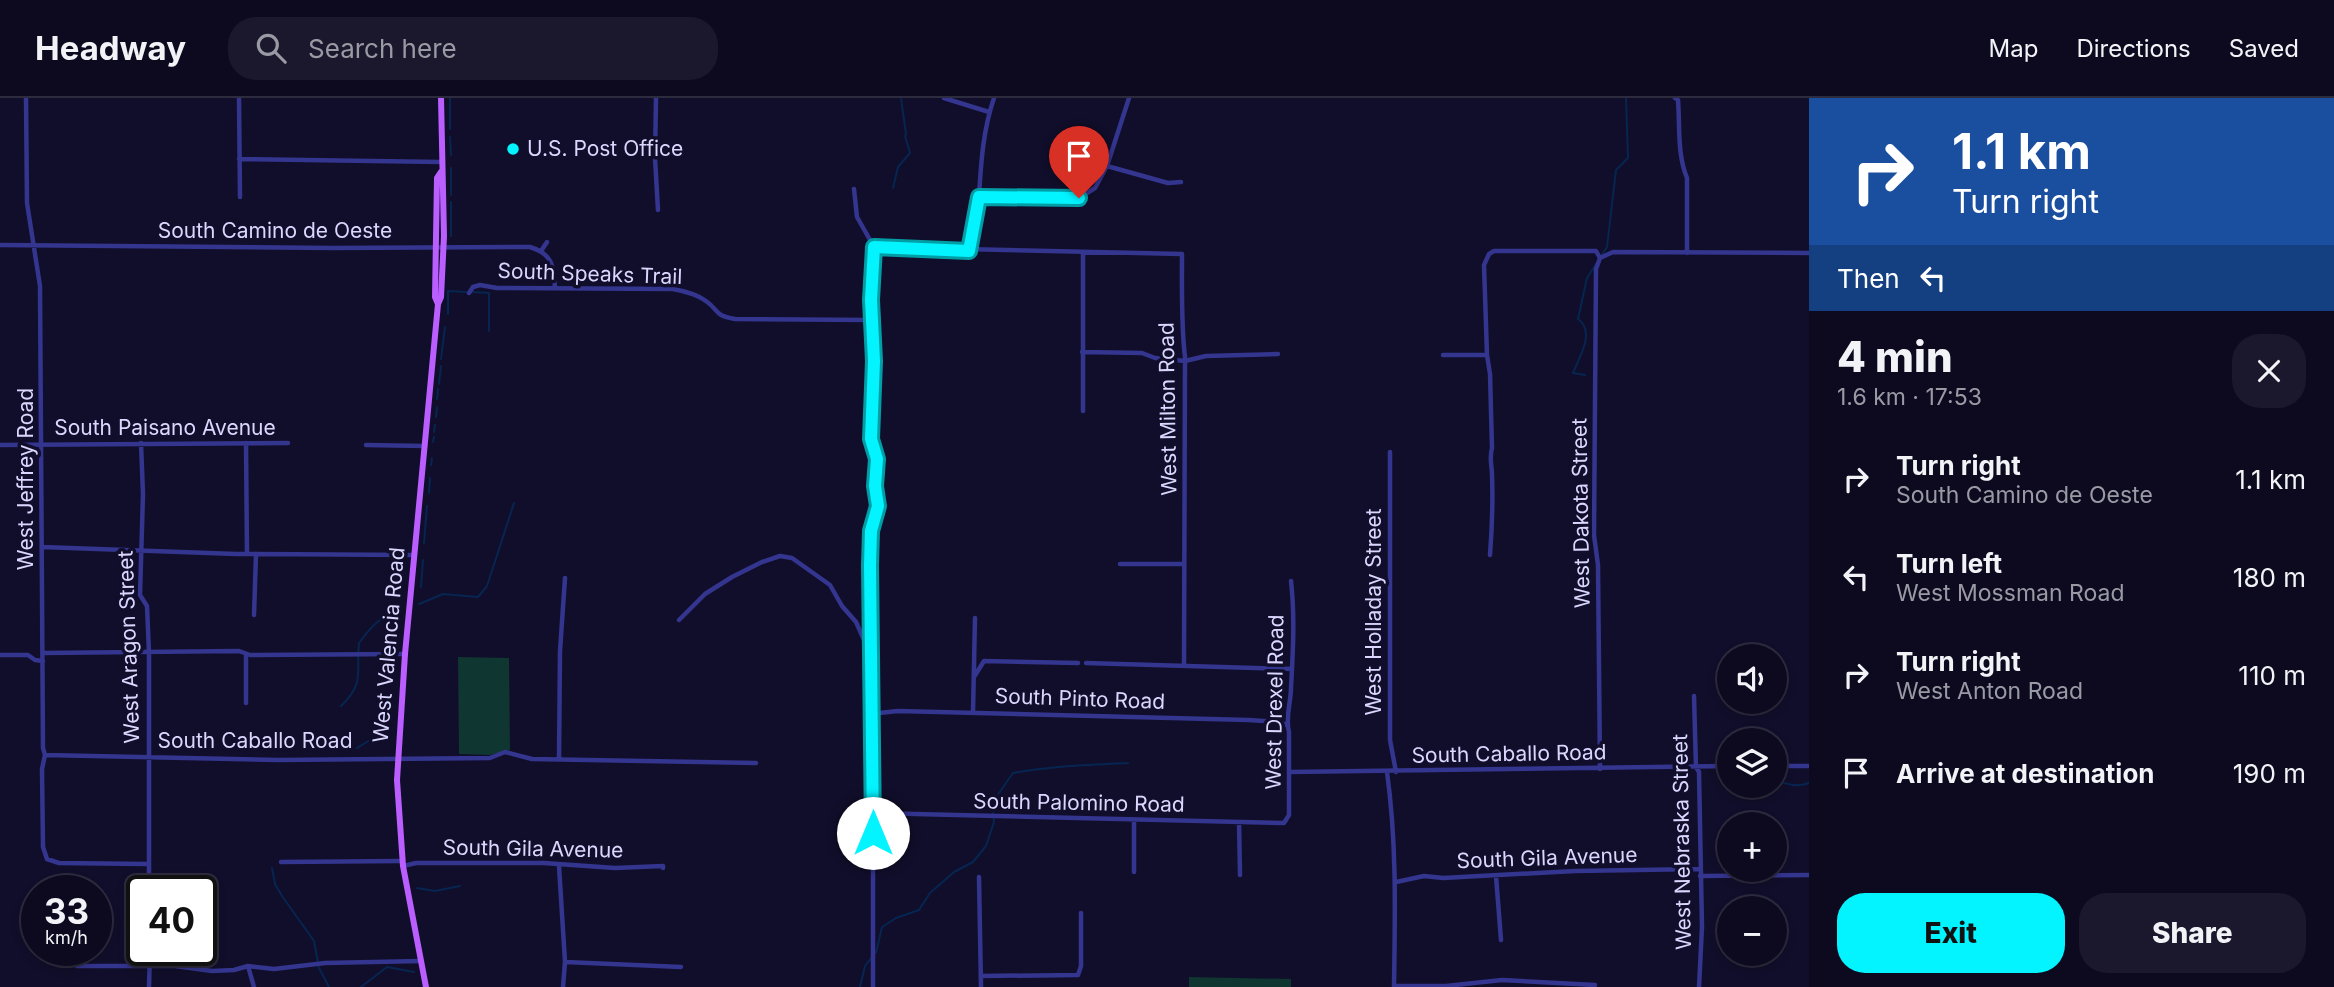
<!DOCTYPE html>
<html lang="en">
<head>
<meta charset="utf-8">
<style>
	:root { --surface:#0d0a20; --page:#1b182d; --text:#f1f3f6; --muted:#9a9aa5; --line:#2d2b3e; --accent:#03f3ff }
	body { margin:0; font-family:Inter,sans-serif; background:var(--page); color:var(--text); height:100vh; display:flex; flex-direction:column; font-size:26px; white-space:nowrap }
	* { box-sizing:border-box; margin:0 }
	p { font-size:23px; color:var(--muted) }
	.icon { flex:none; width:38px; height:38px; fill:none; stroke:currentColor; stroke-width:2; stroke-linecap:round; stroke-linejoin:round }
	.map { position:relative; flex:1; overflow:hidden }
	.sheet { display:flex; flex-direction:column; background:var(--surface); width:525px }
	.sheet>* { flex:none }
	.hud { background:#1a4fa0; color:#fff; overflow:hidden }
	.fabs { position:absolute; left:1717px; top:546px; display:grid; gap:14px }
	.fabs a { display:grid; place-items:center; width:70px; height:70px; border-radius:50%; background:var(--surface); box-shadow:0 4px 10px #0003,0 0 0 2px var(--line); font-size:35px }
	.speed { position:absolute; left:21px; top:777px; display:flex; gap:14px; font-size:35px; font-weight:700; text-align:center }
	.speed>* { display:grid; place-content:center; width:91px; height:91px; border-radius:50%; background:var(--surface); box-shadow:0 4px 10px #0003,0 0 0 2px var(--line); line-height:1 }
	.speed small { font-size:18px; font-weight:400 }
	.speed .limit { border:4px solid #111; border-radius:10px; background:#fff; color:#111 }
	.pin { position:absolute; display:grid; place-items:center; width:60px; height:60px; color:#fff; margin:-72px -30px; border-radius:50% 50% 50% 0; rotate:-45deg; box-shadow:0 0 7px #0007 }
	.pin .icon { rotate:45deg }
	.me { position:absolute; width:77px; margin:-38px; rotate:0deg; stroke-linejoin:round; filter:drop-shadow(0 0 5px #0008) }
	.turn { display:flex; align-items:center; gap:24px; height:147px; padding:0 28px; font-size:32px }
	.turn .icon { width:91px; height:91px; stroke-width:2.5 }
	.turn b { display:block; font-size:49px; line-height:60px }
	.then { display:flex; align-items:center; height:66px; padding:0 28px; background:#0003; gap:14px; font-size:26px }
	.round { display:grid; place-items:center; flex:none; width:74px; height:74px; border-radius:28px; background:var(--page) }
	.head { display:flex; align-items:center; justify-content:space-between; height:119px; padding:0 28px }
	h1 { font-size:42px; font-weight:800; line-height:52px }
	.primary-button { display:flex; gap:14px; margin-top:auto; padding:14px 28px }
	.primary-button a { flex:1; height:80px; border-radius:28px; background:var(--accent); color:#111; font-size:28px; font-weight:800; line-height:80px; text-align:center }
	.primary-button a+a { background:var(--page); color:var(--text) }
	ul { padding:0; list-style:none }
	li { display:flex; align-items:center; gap:21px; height:98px; padding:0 28px }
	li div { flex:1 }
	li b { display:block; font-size:26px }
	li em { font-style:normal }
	header { display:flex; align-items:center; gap:42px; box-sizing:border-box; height:98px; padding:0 35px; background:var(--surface); border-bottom:2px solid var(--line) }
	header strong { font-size:33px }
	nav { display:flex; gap:38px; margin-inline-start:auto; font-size:24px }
	.search { width:490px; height:63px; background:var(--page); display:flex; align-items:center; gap:18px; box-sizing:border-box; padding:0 24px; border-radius:28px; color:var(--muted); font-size:26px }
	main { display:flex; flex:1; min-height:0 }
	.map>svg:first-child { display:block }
	.green { fill:#103632 }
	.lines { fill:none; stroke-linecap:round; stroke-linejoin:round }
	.stream { stroke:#062551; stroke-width:2 }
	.minor { stroke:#34358f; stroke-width:4.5 }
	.major { stroke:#bb5eff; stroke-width:6 }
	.route-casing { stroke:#029ea6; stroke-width:18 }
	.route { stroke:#03f3ff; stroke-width:12 }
	.poi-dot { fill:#03f3ff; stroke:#110e2b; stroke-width:2.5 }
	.labels { text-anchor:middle; stroke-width:7; stroke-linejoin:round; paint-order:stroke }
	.poi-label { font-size:21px; fill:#dad7ff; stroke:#110e2b; text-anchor:start }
	.street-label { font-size:21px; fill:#dad7ff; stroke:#110e2b }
</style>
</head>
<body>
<header>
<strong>Headway</strong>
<div class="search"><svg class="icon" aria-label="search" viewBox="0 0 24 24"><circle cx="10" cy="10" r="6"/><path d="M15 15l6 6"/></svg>Search here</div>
<nav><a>Map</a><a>Directions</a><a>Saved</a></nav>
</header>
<main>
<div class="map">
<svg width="1809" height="889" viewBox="0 0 1809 889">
	<rect width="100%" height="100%" fill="#110e2b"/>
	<!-- green -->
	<path class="green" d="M458 559 509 560 510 652 490 657 459 656Z
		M1189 879 1291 881V889H1189Z"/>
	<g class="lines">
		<!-- stream -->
		<path class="stream" d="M450 0V31
			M450 39 451 57
			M451 70V97
			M893 90 898 69 910 55 905 38 906 36 901 0
			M451 138V104
			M1601 158 1607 149 1616 72 1628 60 1626 0
			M473 194 489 195V233
			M448 216V193L466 194
			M441 261 445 229
			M1585 277 1573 275C1579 259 1596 234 1578 221L1587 180 1596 166
			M439 286 441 268
			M437 301 438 291
			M436 319 437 309
			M434 334 435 327
			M433 344 434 339
			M431 367 432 360
			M429 395 430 380
			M424 445 427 408
			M421 489 423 462
			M419 506 443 496 478 499 487 488 514 405
			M341 608C365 585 356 575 359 545 370 530 382 516 400 513
			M357 650 391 629
			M1726 672 1729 673
			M1774 681C1785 686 1798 690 1809 685
			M1741 688 1747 691 1755 688
			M272 770 275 786 282 798 314 843 319 870 329 889
			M417 790 435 793 460 788
			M876 855 882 829 896 820 919 812 930 795 954 774 973 764 986 748 994 724 992 705 1013 675C1051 668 1090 667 1128 665
			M361 889 387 869 414 874
			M860 889 865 868 872 859"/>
		<!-- minor -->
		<path class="minor" d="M26 0 27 105 40 188 43 650 45 657 42 671 43 749 47 761 59 765 148 766
			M239 0 240 99
			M656 0 655 60 658 112
			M944 0 989 14
			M1675 0 1678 2C1680 28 1677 56 1687 80V155
			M239 61 441 64
			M1107 68 1168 85 1181 84
			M854 91 857 119 874 149 871 202 874 263 871 341 877 361 875 388 878 408 871 433 869 485 873 633V889
			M979 99 1079 100 1095 90 1107 68 1129 0
			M0 147 332 150 530 149C553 156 554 169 555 190
			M874 149 1182 156C1182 190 1181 226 1185 259L1184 567
			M541 153 547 144
			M969 153C972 135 977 117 979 98 981 65 983 32 994 0
			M1600 160 1596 171 1594 437 1598 467 1600 671
			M1600 160 1613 154 1809 155
			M469 195 473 189 480 187 497 190 673 191C684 193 697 196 706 203 720 213 713 217 735 221L872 222
			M1082 254 1142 255 1155 260 1185 263 1206 258 1278 256
			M1443 257H1487L1490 276 1492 350C1489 361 1492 367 1492 377 1493 404 1492 431 1490 457
			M1487 257 1484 167 1489 156 1494 153H1596L1600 160
			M1083 313V155
			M141 345 143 396 140 497 147 508 149 555V793
			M246 345 247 456
			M0 347 288 345
			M366 347 425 348
			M1390 354V642L1396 674
			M42 449 236 456 414 457
			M1120 466H1184
			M254 517 256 456
			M679 522 705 496 732 479 762 464 780 458 792 460 830 487 842 508 856 524 864 542 872 551
			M43 555 239 553 250 557 405 556
			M0 557H28L35 562 43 563
			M1086 565 1292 571
			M974 579 984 563 1078 565
			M1694 598 1696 669 1699 674 1702 829 1699 889
			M246 605V556
			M973 614 975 520
			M874 619 879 615 898 613 1248 622 1278 624 1287 627
			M45 657 278 662 490 660 505 654 532 661 756 665
			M559 661 560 553 565 480
			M1774 668H1809
			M1289 674 1729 668
			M1387 674C1397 746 1395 817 1394 889
			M874 715 1284 725 1289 717V634C1285 620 1291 604 1291 590 1293 554 1295 518 1291 483
			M1239 724 1240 777
			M281 764 402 763
			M403 768 416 765H544L615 770 663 768V770
			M559 768 565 864 563 889
			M1134 774V722
			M1496 778 1501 842
			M1700 778 1809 777
			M979 779 981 889
			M1396 784 1424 778 1443 780 1575 773 1700 771
			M565 864 681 869
			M77 868H175L212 873 234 872 248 868 274 871 325 865 421 863
			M248 868 254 889
			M981 878 1078 877 1081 868V815
			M1394 888H1446L1502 882 1595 887
			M149 889 150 852"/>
		<!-- major -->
		<path class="major" d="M438 206 435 199 437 80 441 74
			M426 889 403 768 397 682 405 556 438 206 441 199 444 138 441 0"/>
	</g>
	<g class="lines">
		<!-- route casing -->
		<g class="route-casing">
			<path id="route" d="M873 735 870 467 871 433 878 408 875 388 877 361 871 341 874 263 871 202 874 149 969 153 979 99 1079 100"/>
		</g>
		<!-- route -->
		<use href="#route" class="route"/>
	</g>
	<!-- markers -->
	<circle class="poi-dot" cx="513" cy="51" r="7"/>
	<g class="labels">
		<!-- poi labels -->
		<g class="poi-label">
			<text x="527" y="58">U.S. Post Office</text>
		</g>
		<!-- street labels -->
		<g class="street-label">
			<text x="275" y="140">South Camino de Oeste</text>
			<text transform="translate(590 176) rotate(2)" y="7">South Speaks Trail</text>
			<text transform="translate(1168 311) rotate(-91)" y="7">West Milton Road</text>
			<text x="165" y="337">South Paisano Avenue</text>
			<text transform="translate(26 381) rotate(-90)" y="7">West Jeffrey Road</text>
			<text transform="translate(1581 415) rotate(-91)" y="7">West Dakota Street</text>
			<text transform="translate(1374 514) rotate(-90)" y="7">West Holladay Street</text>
			<text transform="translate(389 547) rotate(-85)" y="7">West Valencia Road</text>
			<text transform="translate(129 549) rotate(-92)" y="7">West Aragon Street</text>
			<text transform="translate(1080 601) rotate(2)" y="7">South Pinto Road</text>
			<text transform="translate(1275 604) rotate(-89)" y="7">West Drexel Road</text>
			<text x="255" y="650">South Caballo Road</text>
			<text transform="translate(1509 656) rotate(-1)" y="7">South Caballo Road</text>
			<text transform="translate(1079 705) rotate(1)" y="7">South Palomino Road</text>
			<text transform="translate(1682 744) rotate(-91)" y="7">West Nebraska Street</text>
			<text transform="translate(533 751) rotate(1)" y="7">South Gila Avenue</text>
			<text transform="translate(1547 760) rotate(-2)" y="7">South Gila Avenue</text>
		</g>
	</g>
</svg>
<div class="fabs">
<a><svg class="icon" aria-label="sound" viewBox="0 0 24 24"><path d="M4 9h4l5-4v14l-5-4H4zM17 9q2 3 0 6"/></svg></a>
<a><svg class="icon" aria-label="layers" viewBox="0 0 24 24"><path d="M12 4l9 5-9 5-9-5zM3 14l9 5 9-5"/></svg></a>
<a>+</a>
<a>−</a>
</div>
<div class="speed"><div>33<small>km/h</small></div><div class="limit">40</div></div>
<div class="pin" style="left:1079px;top:100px;background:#d93025"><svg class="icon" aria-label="arrive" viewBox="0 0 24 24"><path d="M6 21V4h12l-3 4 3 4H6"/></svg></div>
<svg class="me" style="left:873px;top:735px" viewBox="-20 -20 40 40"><circle r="19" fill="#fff"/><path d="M0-13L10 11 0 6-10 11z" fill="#03f3ff"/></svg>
</div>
<section class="sheet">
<div class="hud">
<div class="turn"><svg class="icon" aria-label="right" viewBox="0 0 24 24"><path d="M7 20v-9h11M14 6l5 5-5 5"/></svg><div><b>1.1 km</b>Turn right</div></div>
<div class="then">Then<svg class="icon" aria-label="left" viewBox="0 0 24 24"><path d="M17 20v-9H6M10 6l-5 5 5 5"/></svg></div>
</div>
<div class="head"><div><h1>4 min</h1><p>1.6 km · 17:53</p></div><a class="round"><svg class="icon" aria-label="close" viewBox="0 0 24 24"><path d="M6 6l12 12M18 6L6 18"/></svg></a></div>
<ul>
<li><svg class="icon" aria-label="right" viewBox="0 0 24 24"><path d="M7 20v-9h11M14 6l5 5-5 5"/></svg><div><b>Turn right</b><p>South Camino de Oeste</p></div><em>1.1 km</em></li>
<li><svg class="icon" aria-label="left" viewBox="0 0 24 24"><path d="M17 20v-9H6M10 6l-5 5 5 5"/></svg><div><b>Turn left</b><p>West Mossman Road</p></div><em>180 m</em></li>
<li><svg class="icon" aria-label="right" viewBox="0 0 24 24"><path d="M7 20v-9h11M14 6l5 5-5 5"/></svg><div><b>Turn right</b><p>West Anton Road</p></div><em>110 m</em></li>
<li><svg class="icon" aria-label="arrive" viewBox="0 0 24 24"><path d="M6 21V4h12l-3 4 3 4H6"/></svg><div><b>Arrive at destination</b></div><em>190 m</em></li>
</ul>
<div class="primary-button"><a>Exit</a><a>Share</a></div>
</section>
</main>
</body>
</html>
